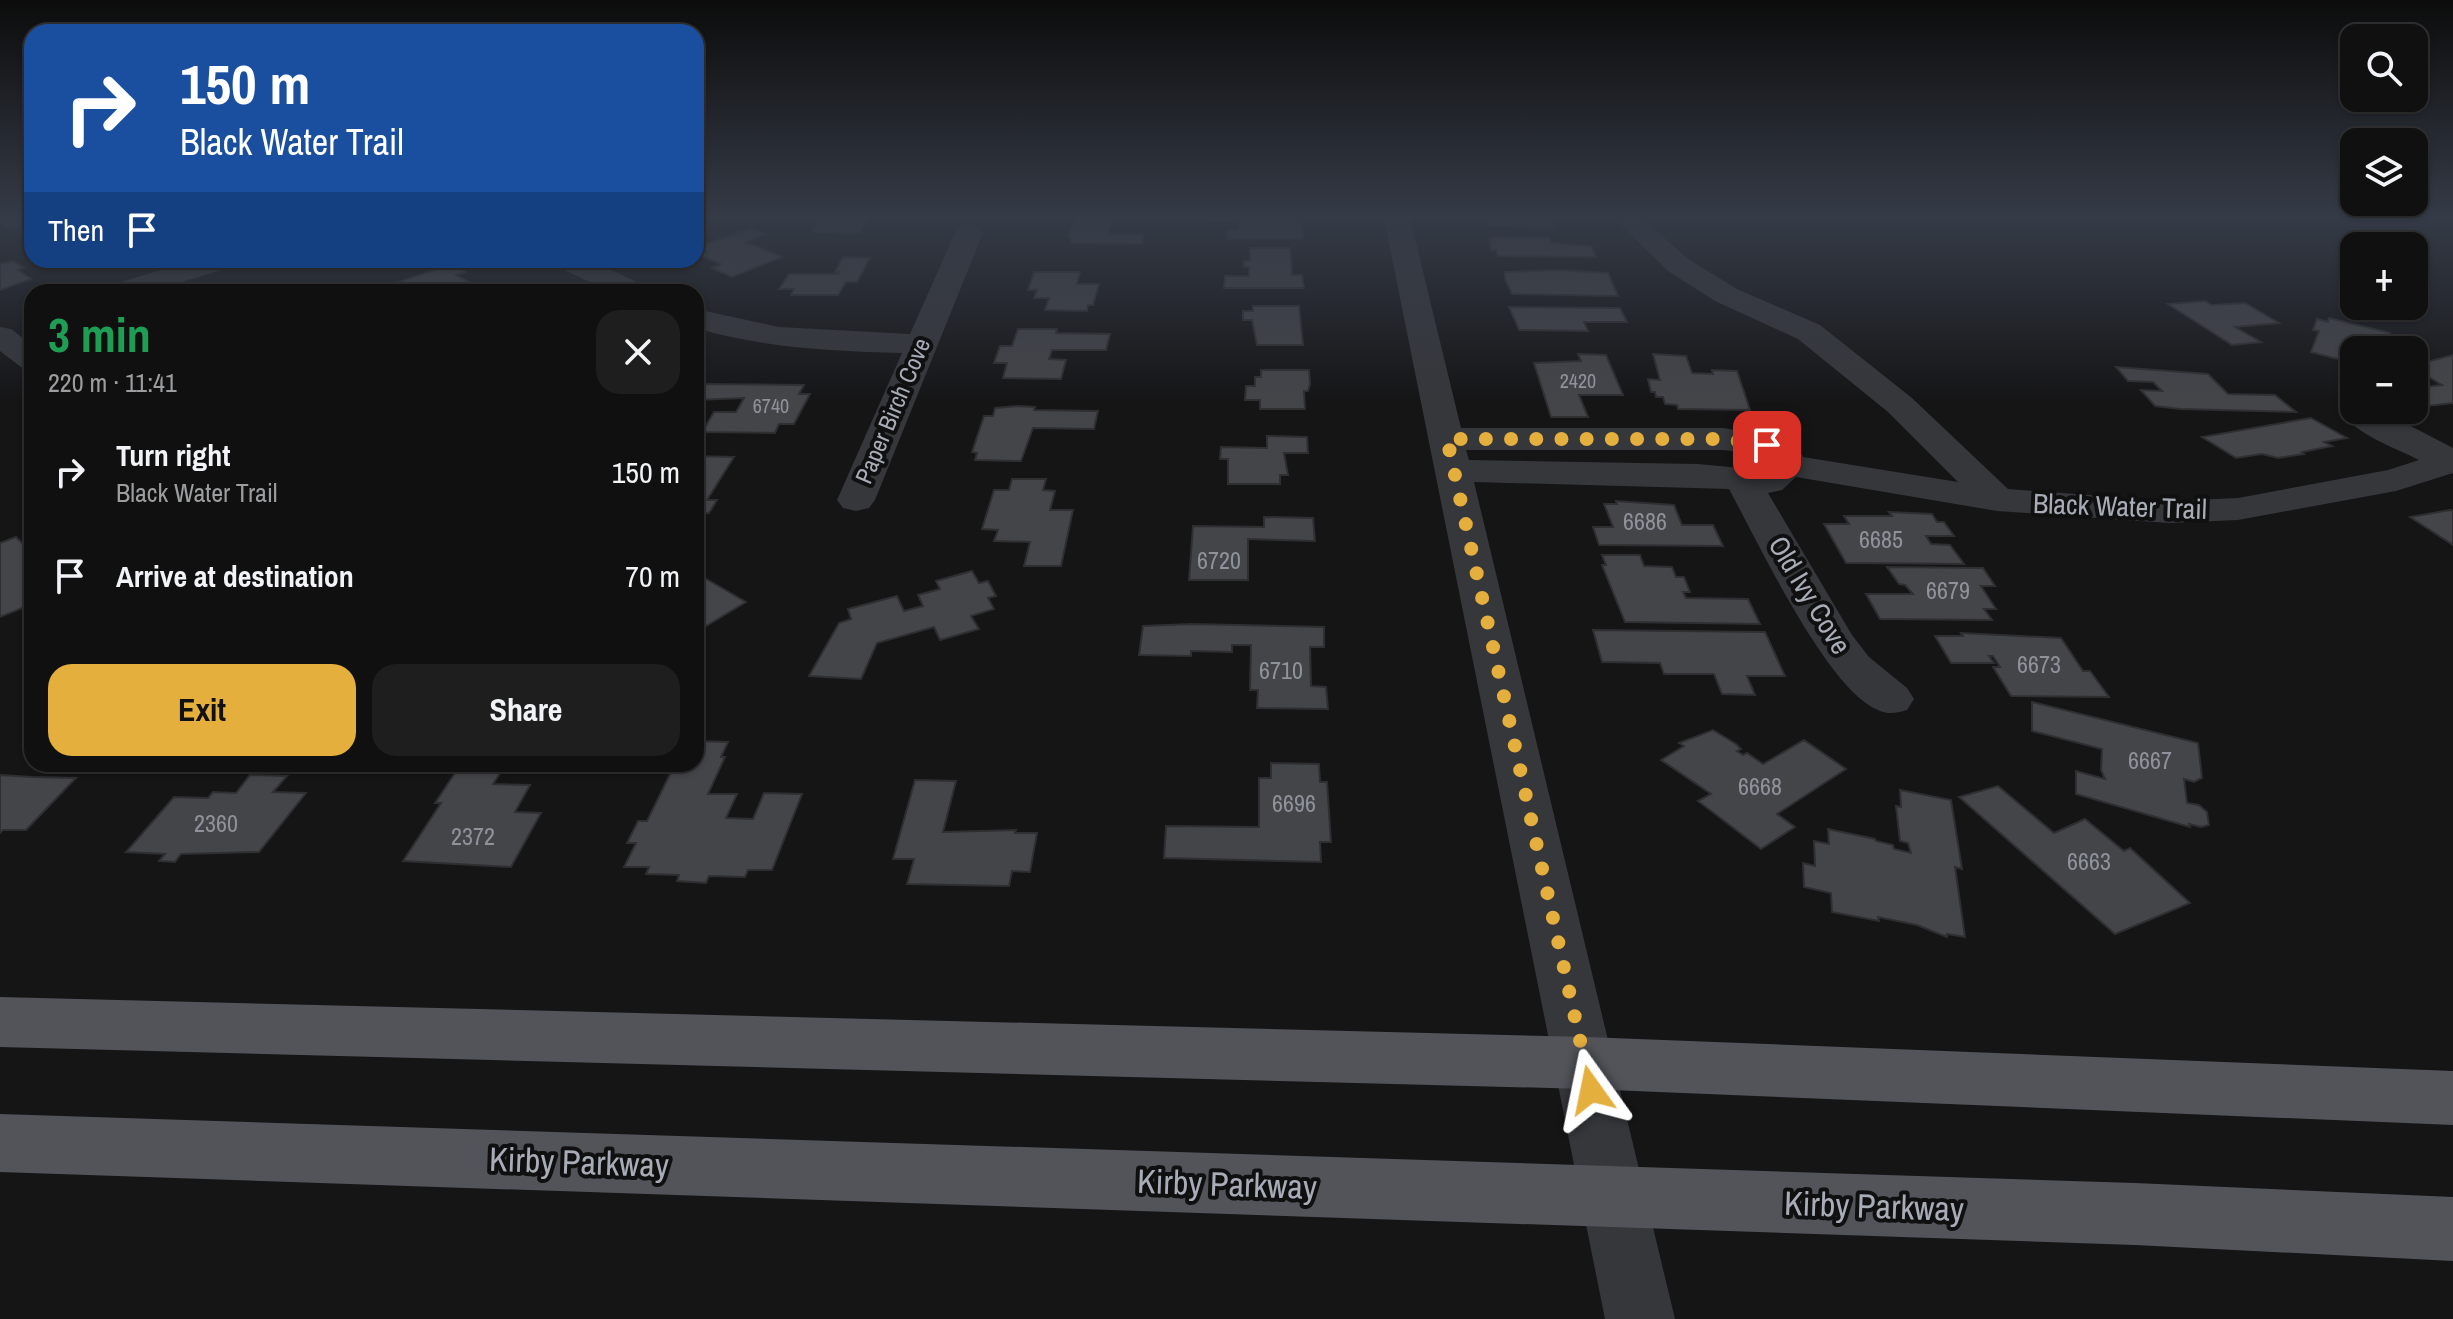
<!DOCTYPE html>
<html lang="en">
<head>
<meta charset="utf-8">
<style>
	:root { --surface:#101010; --page:#1e1e1e; --text:#f1f3f6; --muted:#9c9d9f; --line:#303030; --accent:#e5af3e }
	body { margin:0; font-family:"Archivo Narrow",sans-serif; background:var(--page); color:var(--text); height:100vh; display:flex; flex-direction:column; font-size:30px; white-space:nowrap }
	* { box-sizing:border-box; margin:0 }
	p { font-size:26px; color:var(--muted) }
	.icon { flex:none; width:44px; height:44px; fill:none; stroke:currentColor; stroke-width:2; stroke-linecap:round; stroke-linejoin:round }
	.map { position:relative; flex:1; overflow:hidden }
	.details { position:absolute; left:24px; top:284px; width:680px; height:488px; display:flex; flex-direction:column; background:var(--surface); border-radius:24px; box-shadow:0 2px 6px #0004,0 0 0 2px var(--line) }
	.details>* { flex:none }
	.hud { position:absolute; left:24px; top:24px; width:680px; height:244px; border-radius:24px; box-shadow:0 2px 6px #0004,0 0 0 2px var(--line); background:#1a4fa0; color:#fff; overflow:hidden }
	.fabs { position:absolute; left:2340px; top:24px; display:grid; gap:16px }
	.fabs a { display:grid; place-items:center; width:88px; height:88px; border-radius:16px; background:var(--surface); box-shadow:0 2px 6px #0004,0 0 0 2px var(--line); font-size:40px }
	.pin { position:absolute; display:grid; place-items:center; width:68px; height:68px; color:#fff; margin:-34px; border-radius:16px; box-shadow:0 4px 12px #0006 }
	.me { position:absolute; width:88px; margin:-44px; rotate:348deg; stroke-linejoin:round; filter:drop-shadow(0 0 6px #0008) }
	.turn { display:flex; align-items:center; gap:28px; height:168px; padding:0 24px; font-size:36px }
	.turn .icon { width:104px; height:104px; stroke-width:2.5 }
	.turn b { display:block; font-size:56px; line-height:68px }
	.then { display:flex; align-items:center; height:76px; padding:0 24px; background:#0003; gap:16px; font-size:30px }
	.round { display:grid; place-items:center; flex:none; width:84px; height:84px; border-radius:24px; background:var(--page) }
	.head { display:flex; align-items:center; justify-content:space-between; height:136px; padding:0 24px }
	h1 { font-size:48px; font-weight:700; line-height:60px; color:#1e9e55 }
	.action { display:flex; gap:16px; margin-top:auto; padding:16px 24px }
	.action a { flex:1; height:92px; border-radius:24px; background:var(--accent); color:#111; font-size:32px; font-weight:700; line-height:92px; text-align:center }
	.action a+a { background:var(--page); color:var(--text) }
	ul { padding:0; list-style:none }
	li { display:flex; align-items:center; gap:24px; height:104px; padding:0 24px }
	li div { flex:1 }
	li b { display:block; font-size:30px }
	li em { font-style:normal }
	.map>svg:first-child { display:block }
	.building { fill:#444549; stroke:#2f2f32; stroke-width:2 }
	.lines { fill:none; stroke-linecap:round; stroke-linejoin:round }
	.minor { fill:#36373b; fill-rule:evenodd }
	.major { fill:#52545a; fill-rule:evenodd }
	.route { stroke:#e5af3e; stroke-width:14; stroke-dasharray:0 25.2 }
	.labels { text-anchor:middle; stroke-width:8; stroke-linejoin:round; paint-order:stroke }
	.far-number-label { font-size:20px; fill:#8e929b }
	.far-street-label { font-size:24px; fill:#a7acb6; stroke:#101011 }
	.number-label { font-size:24px; fill:#8e929b }
	.street-label { font-size:28px; fill:#a7acb6; stroke:#101011 }
	.near-street-label { font-size:34px; fill:#a7acb6; stroke:#101011 }
</style>
</head>
<body>
<div class="map">
<svg width="2453" height="1319" viewBox="0 0 2453 1319">
	<rect width="100%" height="100%" fill="#151516"/>
	<!-- building -->
	<path class="building" d="M10 218H32V223L9 229 0 223V220Z
		M821 218H864L869 219 860 233 812 232 817 224H812Z
		M1076 218H1112L1108 234H1144L1142 244 1071 243 1072 239 1068 236Z
		M1209 218H1302H1293L1294 223H1302L1303 239H1227V230H1238L1239 221H1209Z
		M1484 218H1550L1554 228 1487 225Z
		M751 228 766 234 746 242 782 257 732 277 712 268 721 264 697 254 706 251 697 247Z
		M1497 237H1549L1551 243 1591 246 1596 257 1498 256 1496 250H1491L1489 239Z
		M1250 248H1290L1292 275H1302L1304 288H1224L1225 276H1249V267H1244V261H1250Z
		M843 257 870 258 857 282H846L838 295H791L794 289H779L789 274H839L840 272H835Z
		M324 260H367L339 269Z
		M13 261 24 268 18 270 31 279 0 290V264Z
		M452 264 466 272 456 275 480 288 486 285 500 292H414L399 282Z
		M1558 270 1608 273 1618 296 1512 294 1505 279V272Z
		M1034 272H1080L1077 284H1099L1093 305H1088L1087 311 1045 310 1049 298H1034L1037 290H1028Z
		M2205 301 2212 305 2245 303 2279 323 2235 327 2261 342 2232 345 2168 304Z
		M1253 306H1299L1303 345H1257L1252 320H1243V311H1253Z
		M1509 307 1620 308 1627 322H1584L1588 331 1519 330Z
		M2329 318 2390 333 2389 337 2415 343 2413 350H2354L2350 362 2311 352 2319 331 2313 330 2317 319 2328 322Z
		M1018 329H1057L1056 333 1110 334 1106 350H1052L1049 359 1066 360 1061 379 1003 378 1007 363H994L1000 346H1012Z
		M1578 354 1606 355 1623 395H1579L1588 417H1551L1534 363 1581 361Z
		M1653 354 1686 356 1692 373 1713 374 1712 370 1737 371 1750 410 1678 409 1677 405 1665 404 1663 397H1656L1655 392H1651L1648 379 1660 380Z
		M2453 355V403L2427 406 2414 398V388L2442 385 2414 368 2428 366 2423 363Z
		M2116 367 2208 374 2228 394 2275 395 2296 412 2180 409 2155 406 2141 390 2162 391 2153 382 2128 381Z
		M1261 370H1309L1310 384 1308 391H1304L1305 409H1260V400H1245L1246 386H1255V377H1261Z
		M700 384 804 385 799 394H810L794 424H779L775 433 702 432 714 412H736L744 398 696 400Z
		M1018 406 1035 407 1034 410 1098 411 1094 429 1033 428 1021 461 975 460 977 453 972 452 984 416H993L995 408Z
		M2311 418 2347 438 2324 442 2332 446 2302 452 2304 454 2278 458 2262 454 2236 458 2202 437Z
		M1267 436 1307 437 1308 453H1284L1288 475H1280V484H1228V459H1220L1221 447 1267 448Z
		M696 456 734 457 707 500H717L709 513H699L696 519Z
		M1012 479H1046L1043 490 1055 491 1050 510H1073L1061 566H1024L1030 542 994 541 998 530 982 529 994 490H1009Z
		M1616 501 1674 505 1682 525H1713L1723 546 1599 545 1593 527H1613L1604 504H1617Z
		M2450 510 2453 511V545L2410 517Z
		M1889 512 1932 514 1937 522H1944L1954 536H1926L1931 544 1950 545 1964 564 1846 563 1824 524H1849L1844 516H1892Z
		M1264 517 1313 518 1315 541 1248 539V580H1189L1193 526 1264 527Z
		M16 537 32 553V604L0 617V543Z
		M1602 555H1640L1644 566 1672 567 1676 577H1684L1690 592H1683L1686 598 1748 599 1760 624 1625 622 1602 565H1606Z
		M1887 567 1983 568 1995 586H1981L1996 609H1984L1992 620 1880 619 1866 594H1913L1905 585 1899 584Z
		M972 571 979 583 988 581 996 596 988 598 994 609 971 616 979 629 940 640 934 627 877 643 861 679 809 676 839 623 851 619 848 609 897 596 904 611 923 606 918 595 940 589 936 581Z
		M696 573 746 602 696 632Z
		M1192 624 1324 627V647H1310L1311 686 1326 687 1328 709 1257 708 1258 690H1250L1251 645H1232V652L1191 651V656L1139 655 1143 626Z
		M1593 630 1765 632 1785 676H1747L1755 695 1722 694 1714 674H1664L1660 663 1602 662Z
		M1961 633 2061 638 2083 671H2090L2109 697 2011 696 1993 667H2000L1993 656H1989L1994 663H1951L1935 636H1963Z
		M2032 702 2198 743 2202 778 2194 782 2184 779 2187 803 2199 805 2207 812 2209 825 2201 827 2189 824 2190 827 2076 794V771L2105 779 2101 770 2102 749 2032 731Z
		M1713 730 1736 744 1741 749 1737 751 1743 755 1747 753 1763 764 1804 740 1846 769 1777 814 1795 827 1761 849 1698 801 1711 794 1661 760 1684 746 1679 743Z
		M696 741 728 742 721 757H725L708 794H737L726 818 753 819 764 793 802 794 772 870H748L745 877 709 876 706 883 677 881 679 875 646 874 649 867H624L636 843H627L638 821H647L675 764H696Z
		M1271 763 1319 764 1320 782H1327L1331 842H1320L1321 862 1164 858 1166 826 1259 827V778H1271Z
		M461 764H506L493 784 530 785 515 812 541 813 511 867 403 861 441 803H435Z
		M0 775 32 777 76 778 26 830H3L0 833Z
		M250 775 287 776 273 792 306 793 259 852 181 854 175 862 159 861 165 854 126 852 174 797 208 798 213 792 236 793Z
		M915 780 956 781 943 832 1016 830 1015 833H1037L1030 872 1012 871 1009 886 907 884 914 859H893Z
		M1998 786 2054 833 2085 819 2124 851 2130 848 2190 903 2115 934 1959 797Z
		M1900 790 1951 800 1962 869 1955 867 1965 937 1947 934V937L1917 925 1878 917 1879 921 1832 912 1831 893 1804 887 1803 863 1815 866 1814 841 1829 844 1828 829 1875 839 1876 841 1893 845 1894 849 1911 853 1908 843 1900 841 1896 806 1901 807Z"/>
	<g class="lines">
		<!-- minor -->
		<path class="minor" d="M1384 218H1410L1461 428H1723L1780 437 1797 446 1803 457 1958 482 1888 412 1798 339 1715 301 1668 271 1614 218H1642L1688 259 1737 289 1820 325 1912 398 2008 489 2169 501 2238 498 2388 470 2419 460C2393 447 2355 434 2339 410L2344 403 2354 400V410H2380L2453 448V473L2396 491 2238 520 2169 523 1997 511 1796 477 1782 490 1768 493 1852 635 1869 657 1907 688 1914 699 1907 710C1896 713 1888 715 1878 710 1827 690 1757 540 1729 489L1474 482 1675 1319H1605ZM1466 450H1723L1758 454 1769 463 1761 470 1698 464 1469 460Z
			M969 225 979 227 983 233 875 500 869 508 856 511 843 508 837 500 902 353C832 351 763 348 696 328V309L779 327 910 334 955 233 959 227Z
			M194 260H238L234 266 150 292H104L108 286Z
			M552 260H589L646 286 650 292H611L556 266Z
			M0 327 11 329 32 345V370L21 367 0 351Z"/>
		<!-- major -->
		<path class="major" d="M0 997 1586 1037 2453 1071V1125L1586 1089 0 1047Z
			M0 1114 2135 1183 2453 1197V1261L2135 1245 0 1172Z"/>
	</g>
	<!-- sky -->
	<linearGradient id="sky" x2="0" y2="1"><stop stop-color="#0c0c0c"/><stop offset="0.54" stop-color="#353b47"/><stop offset="1" stop-color="#353b47" stop-opacity="0"/></linearGradient>
	<rect width="2453" height="402" fill="url(#sky)"/>
	<g class="lines">
		<!-- route -->
		<path class="route" d="M1591 1090 1447 439H1723L1767 445"/>
	</g>
	<g class="labels">
		<!-- far-number labels -->
		<g class="far-number-label">
			<text x="1578" y="388">2420</text>
			<text x="771" y="413">6740</text>
		</g>
		<!-- far-street labels -->
		<g class="far-street-label">
			<text transform="translate(893 411) rotate(-67)" y="8">Paper Birch Cove</text>
		</g>
		<!-- number labels -->
		<g class="number-label">
			<text x="1645" y="530">6686</text>
			<text x="1881" y="548">6685</text>
			<text x="1219" y="569">6720</text>
			<text x="1948" y="599">6679</text>
			<text x="2039" y="673">6673</text>
			<text x="1281" y="679">6710</text>
			<text x="2150" y="769">6667</text>
			<text x="1760" y="795">6668</text>
			<text x="1294" y="812">6696</text>
			<text x="216" y="832">2360</text>
			<text x="473" y="845">2372</text>
			<text x="2089" y="870">6663</text>
		</g>
		<!-- street labels -->
		<g class="street-label">
			<text transform="translate(2120 506) rotate(2)" y="10">Black Water Trail</text>
			<text transform="translate(1810 595) rotate(59)" y="10">Old Ivy Cove</text>
		</g>
		<!-- near-street labels -->
		<g class="near-street-label">
			<text transform="translate(579 1162) rotate(2)" y="12">Kirby Parkway</text>
			<text transform="translate(1227 1184) rotate(2)" y="12">Kirby Parkway</text>
			<text transform="translate(1874 1206) rotate(2)" y="12">Kirby Parkway</text>
		</g>
	</g>
</svg>
<div class="fabs">
<a><svg class="icon" aria-label="search" viewBox="0 0 24 24"><circle cx="10" cy="10" r="6"/><path d="M15 15l6 6"/></svg></a>
<a><svg class="icon" aria-label="layers" viewBox="0 0 24 24"><path d="M12 4l9 5-9 5-9-5zM3 14l9 5 9-5"/></svg></a>
<a>+</a>
<a>−</a>
</div>
<div class="pin" style="left:1767px;top:445px;background:#d93025"><svg class="icon" aria-label="arrive" viewBox="0 0 24 24"><path d="M6 21V4h12l-3 4 3 4H6"/></svg></div>
<svg class="me" style="left:1591px;top:1090px" viewBox="-20 -20 40 40"><path d="M0-17L14 15 0 8-14 15z" fill="#e5af3e" stroke="#fff" stroke-width="4"/></svg>
<div class="hud">
<div class="turn"><svg class="icon" aria-label="right" viewBox="0 0 24 24"><path d="M7 20v-9h11M14 6l5 5-5 5"/></svg><div><b>150 m</b>Black Water Trail</div></div>
<div class="then">Then<svg class="icon" aria-label="arrive" viewBox="0 0 24 24"><path d="M6 21V4h12l-3 4 3 4H6"/></svg></div>
</div>
<section class="details">
<div class="head"><div><h1>3 min</h1><p>220 m · 11:41</p></div><a class="round"><svg class="icon" aria-label="close" viewBox="0 0 24 24"><path d="M6 6l12 12M18 6L6 18"/></svg></a></div>
<ul>
<li><svg class="icon" aria-label="right" viewBox="0 0 24 24"><path d="M7 20v-9h11M14 6l5 5-5 5"/></svg><div><b>Turn right</b><p>Black Water Trail</p></div><em>150 m</em></li>
<li><svg class="icon" aria-label="arrive" viewBox="0 0 24 24"><path d="M6 21V4h12l-3 4 3 4H6"/></svg><div><b>Arrive at destination</b></div><em>70 m</em></li>
</ul>
<div class="action"><a>Exit</a><a>Share</a></div>
</section>
</div>
</body>
</html>
